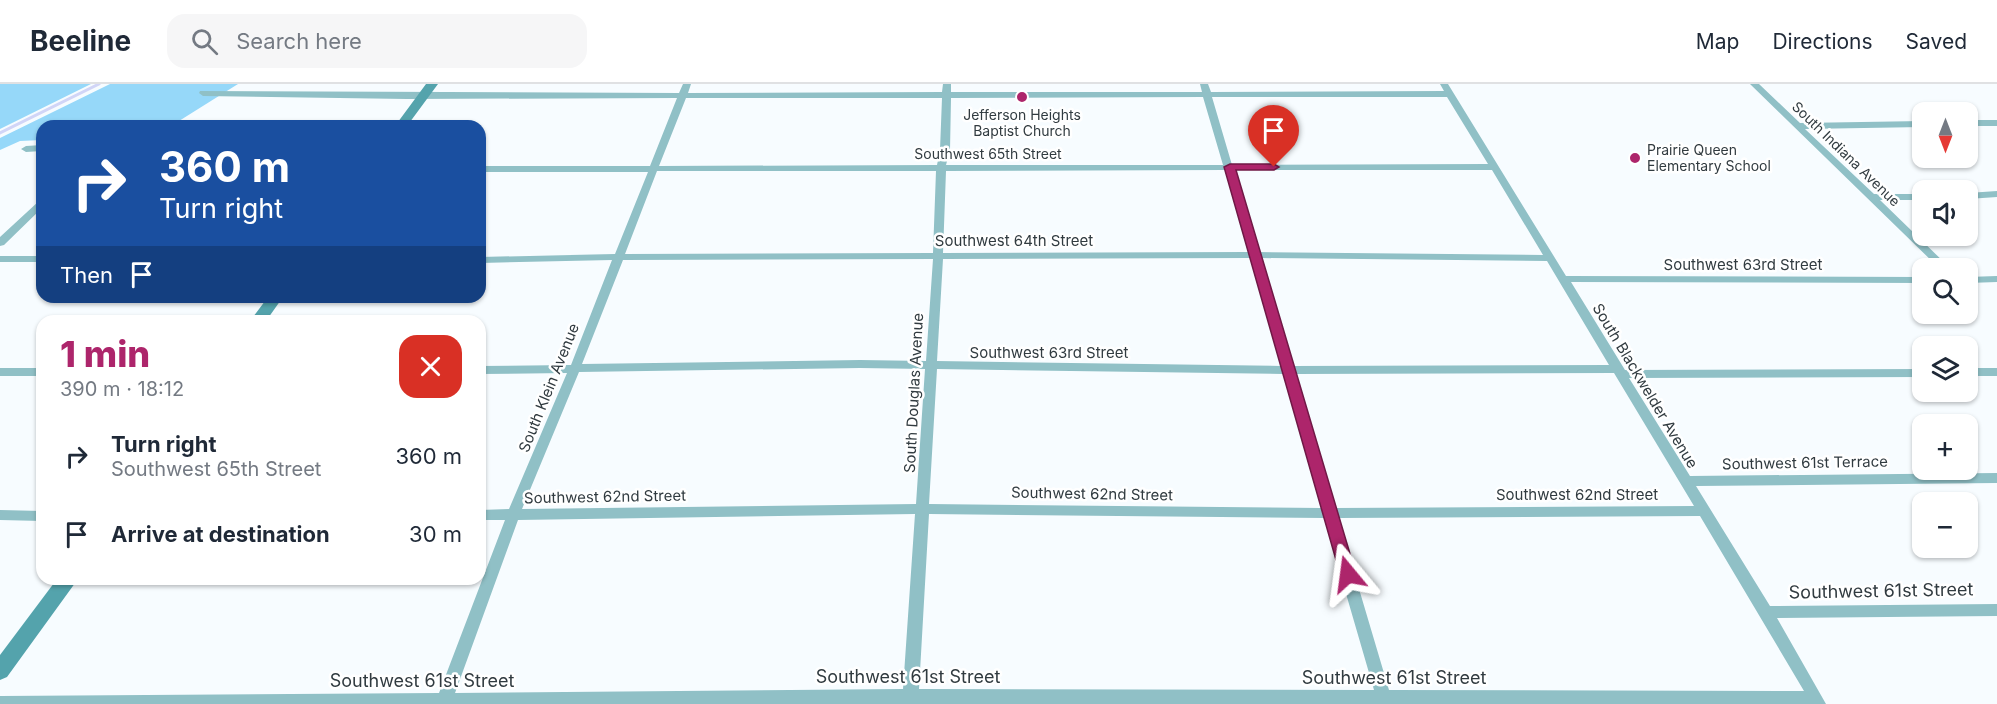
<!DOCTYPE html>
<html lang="en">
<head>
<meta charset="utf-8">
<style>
	:root { --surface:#fff; --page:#f6f6f7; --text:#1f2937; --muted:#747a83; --line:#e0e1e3; --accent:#ad256b }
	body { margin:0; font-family:Inter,sans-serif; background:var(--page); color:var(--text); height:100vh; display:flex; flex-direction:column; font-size:22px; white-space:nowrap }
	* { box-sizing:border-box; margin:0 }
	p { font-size:20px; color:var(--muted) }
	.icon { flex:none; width:33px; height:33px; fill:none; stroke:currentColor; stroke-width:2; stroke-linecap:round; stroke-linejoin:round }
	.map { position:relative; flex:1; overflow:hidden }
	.details { position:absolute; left:36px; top:231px; width:450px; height:270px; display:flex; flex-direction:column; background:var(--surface); border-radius:18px; box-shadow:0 2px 4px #0004 }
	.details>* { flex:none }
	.guide { position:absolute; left:36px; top:36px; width:450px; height:183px; border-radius:18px; box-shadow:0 2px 4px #0004; background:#1a4fa0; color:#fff; overflow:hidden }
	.needle { width:39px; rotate:180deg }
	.controls { position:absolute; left:1912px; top:18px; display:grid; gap:12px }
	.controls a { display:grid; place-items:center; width:66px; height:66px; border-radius:12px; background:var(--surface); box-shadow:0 2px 4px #0004; font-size:30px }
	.pin { position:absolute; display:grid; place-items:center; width:51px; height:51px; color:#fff; margin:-62px -26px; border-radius:50% 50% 50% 0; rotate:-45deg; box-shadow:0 0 6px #0007 }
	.pin .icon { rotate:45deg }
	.me { position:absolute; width:66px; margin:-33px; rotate:344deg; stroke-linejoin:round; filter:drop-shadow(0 0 4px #0008) }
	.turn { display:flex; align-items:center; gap:21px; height:126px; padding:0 24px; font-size:27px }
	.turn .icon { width:78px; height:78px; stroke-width:2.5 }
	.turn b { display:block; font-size:42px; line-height:51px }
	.then { display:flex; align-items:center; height:57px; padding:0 24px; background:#0003; gap:12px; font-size:22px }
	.round { display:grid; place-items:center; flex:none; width:63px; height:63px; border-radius:18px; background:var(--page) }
	.headline { display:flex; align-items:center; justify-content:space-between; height:102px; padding:0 24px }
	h1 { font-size:36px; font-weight:800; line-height:45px; color:var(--accent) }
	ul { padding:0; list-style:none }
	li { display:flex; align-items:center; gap:18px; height:78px; padding:0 24px }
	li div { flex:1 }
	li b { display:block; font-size:22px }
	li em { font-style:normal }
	header { display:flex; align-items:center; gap:36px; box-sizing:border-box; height:84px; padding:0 30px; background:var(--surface); border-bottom:2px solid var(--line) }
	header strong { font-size:28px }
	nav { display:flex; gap:33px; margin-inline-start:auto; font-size:21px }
	.search { width:420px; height:54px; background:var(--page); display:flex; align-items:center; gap:15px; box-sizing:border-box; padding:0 21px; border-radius:18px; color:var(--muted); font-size:22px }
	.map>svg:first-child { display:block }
	.green { fill:#96d8f9 }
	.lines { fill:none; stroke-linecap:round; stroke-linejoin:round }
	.stream { stroke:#d1d5f7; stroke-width:3 }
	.street { fill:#90c0c6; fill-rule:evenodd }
	.secondary { fill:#54a3ac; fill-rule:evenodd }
	.route { fill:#ad256b; stroke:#701846; stroke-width:1.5 }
	.poi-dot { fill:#ad256b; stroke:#fff; stroke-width:2 }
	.labels { text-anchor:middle; stroke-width:5; stroke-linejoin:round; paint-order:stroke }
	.far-poi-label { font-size:14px; fill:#313b40; stroke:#fff }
	.far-street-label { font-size:14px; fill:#313b40; stroke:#fff }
	.street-label { font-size:15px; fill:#313b40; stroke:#fff }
	.near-street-label { font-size:18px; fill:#313b40; stroke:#fff }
</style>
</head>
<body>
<header>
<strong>Beeline</strong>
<div class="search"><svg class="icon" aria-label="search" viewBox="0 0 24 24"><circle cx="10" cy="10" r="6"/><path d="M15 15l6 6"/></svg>Search here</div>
<nav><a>Map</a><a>Directions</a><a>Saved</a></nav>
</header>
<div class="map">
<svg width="1997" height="620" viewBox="0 0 1997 620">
	<rect width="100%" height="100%" fill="#f7fcff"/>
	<!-- green -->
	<path class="green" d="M0 0H91L0 45Z
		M110 0H238L171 42H42V56L20 57 0 66V54Z"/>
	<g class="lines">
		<!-- stream -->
		<path class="stream" d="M0 49 99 0"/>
		<!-- street -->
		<path class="street" d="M683 0H691L688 9 942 8 943 0H951V8H1202L1200 0H1208L1211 8 1444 7 1440 0H1448L1566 192 1923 193V199L1571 198 1625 286 1923 285V293L1629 294 1690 392 1997 389V399L1696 402 1770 522 1997 520V532L1777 534 1826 620H0V612L439 609 505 436H480V426L509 425 567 289 480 290V282L571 281 612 176 480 179V173L615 170 648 88H480V82H650L677 14 407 15 203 12 199 9 200 7 679 9ZM1203 13 1223 81H946L950 66 951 14ZM1212 13H1447L1488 80 1232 81ZM686 14H942L940 66 937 81 659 82ZM1225 86 1248 168 943 169 946 87ZM1234 86H1492L1543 171 1258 168ZM657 87H936L933 169 625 170ZM1250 174 1281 282 937 277 943 175ZM1260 174 1547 177 1609 281 1292 282ZM933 175 926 277 860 276 582 280 623 176ZM860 284 925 285 916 420 522 425 579 288ZM937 285 1283 290 1321 424 929 420ZM1614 289 1694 422 1335 424 1295 290ZM915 430 903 605 455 609 518 436ZM929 430 1324 434 1374 606 919 605ZM1700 432 1804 607 1389 606 1338 434Z
			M1750 0H1759L1800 39 1923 37V43L1805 45 1874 110H1923V116H1880L1950 184H1939Z
			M1968 36H1997V42H1968Z
			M42 61V67L26 68 21 65 26 62Z
			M1997 107V113L1968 115V109Z
			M42 116V124L4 161 0 162V153L39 117Z
			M0 172H42V178H0Z
			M1997 192V198L1968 199V193Z
			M0 284H42V292H0Z
			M1968 284H1997V292H1968Z
			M0 426 42 427V437L0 436Z"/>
		<!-- secondary -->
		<path class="secondary" d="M426 0H438L407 42H395Z
			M268 213H283L266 237H250Z
			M57 495H78L7 593 0 596V571Z"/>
	</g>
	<!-- route -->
	<path class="route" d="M1230 80H1274L1279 83 1274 86H1236L1356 490 1354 495 1348 497 1342 495 1340 490 1224 83Z"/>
	<!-- markers -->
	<g class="poi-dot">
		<circle cx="1022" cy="13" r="6"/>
		<circle cx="1635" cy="74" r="6"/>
	</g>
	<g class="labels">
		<!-- far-poi labels -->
		<g class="far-poi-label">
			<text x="1022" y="36">Jefferson Heights<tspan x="1022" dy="16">Baptist Church</tspan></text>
			<text x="1647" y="71" text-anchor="start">Prairie Queen<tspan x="1647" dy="16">Elementary School</tspan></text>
		</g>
		<!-- far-street labels -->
		<g class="far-street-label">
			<text x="988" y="75">Southwest 65th Street</text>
			<text transform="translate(1846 70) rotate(44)" y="5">South Indiana Avenue</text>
		</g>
		<!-- street labels -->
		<g class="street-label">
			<text x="1014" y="162">Southwest 64th Street</text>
			<text x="1743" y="186">Southwest 63rd Street</text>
			<text x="1049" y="274">Southwest 63rd Street</text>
			<text transform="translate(1645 302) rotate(59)" y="5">South Blackwelder Avenue</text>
			<text transform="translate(549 304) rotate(-68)" y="5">South Klein Avenue</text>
			<text transform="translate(914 309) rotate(-87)" y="5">South Douglas Avenue</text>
			<text transform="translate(1805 379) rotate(-1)" y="5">Southwest 61st Terrace</text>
			<text transform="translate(1092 410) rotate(1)" y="5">Southwest 62nd Street</text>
			<text x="1577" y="416">Southwest 62nd Street</text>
			<text transform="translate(605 413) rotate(-1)" y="5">Southwest 62nd Street</text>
		</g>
		<!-- near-street labels -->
		<g class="near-street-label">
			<text transform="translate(1881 507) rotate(-1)" y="6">Southwest 61st Street</text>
			<text x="908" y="599">Southwest 61st Street</text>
			<text x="1394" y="600">Southwest 61st Street</text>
			<text x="422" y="603">Southwest 61st Street</text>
		</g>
	</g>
</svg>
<div class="controls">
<a><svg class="needle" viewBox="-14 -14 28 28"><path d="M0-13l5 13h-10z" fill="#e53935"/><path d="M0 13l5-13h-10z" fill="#747a83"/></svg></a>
<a><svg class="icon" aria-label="sound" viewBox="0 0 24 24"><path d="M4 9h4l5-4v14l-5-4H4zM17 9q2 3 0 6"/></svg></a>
<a><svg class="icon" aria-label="search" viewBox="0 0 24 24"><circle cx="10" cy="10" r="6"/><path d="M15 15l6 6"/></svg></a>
<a><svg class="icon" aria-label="layers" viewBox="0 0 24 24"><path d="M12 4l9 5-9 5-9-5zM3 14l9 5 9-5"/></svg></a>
<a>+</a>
<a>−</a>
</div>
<div class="pin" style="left:1274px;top:83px;background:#d93025"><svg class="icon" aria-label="arrive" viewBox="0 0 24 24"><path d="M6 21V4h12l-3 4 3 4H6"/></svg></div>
<svg class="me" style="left:1348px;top:490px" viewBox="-20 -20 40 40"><path d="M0-17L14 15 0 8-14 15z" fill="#ad256b" stroke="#fff" stroke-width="4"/></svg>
<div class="guide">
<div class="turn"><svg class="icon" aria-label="right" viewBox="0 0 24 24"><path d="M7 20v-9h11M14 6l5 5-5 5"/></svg><div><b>360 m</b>Turn right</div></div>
<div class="then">Then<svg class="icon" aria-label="arrive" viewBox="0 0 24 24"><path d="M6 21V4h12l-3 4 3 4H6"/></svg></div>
</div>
<section class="details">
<div class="headline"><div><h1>1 min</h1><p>390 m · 18:12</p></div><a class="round" style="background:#d93025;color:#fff"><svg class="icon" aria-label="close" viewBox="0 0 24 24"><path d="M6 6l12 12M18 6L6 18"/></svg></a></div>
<ul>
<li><svg class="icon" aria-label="right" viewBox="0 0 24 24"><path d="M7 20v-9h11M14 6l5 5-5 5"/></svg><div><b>Turn right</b><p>Southwest 65th Street</p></div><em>360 m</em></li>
<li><svg class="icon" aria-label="arrive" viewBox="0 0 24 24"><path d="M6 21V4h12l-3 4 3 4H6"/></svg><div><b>Arrive at destination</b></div><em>30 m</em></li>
</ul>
</section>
</div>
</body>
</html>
